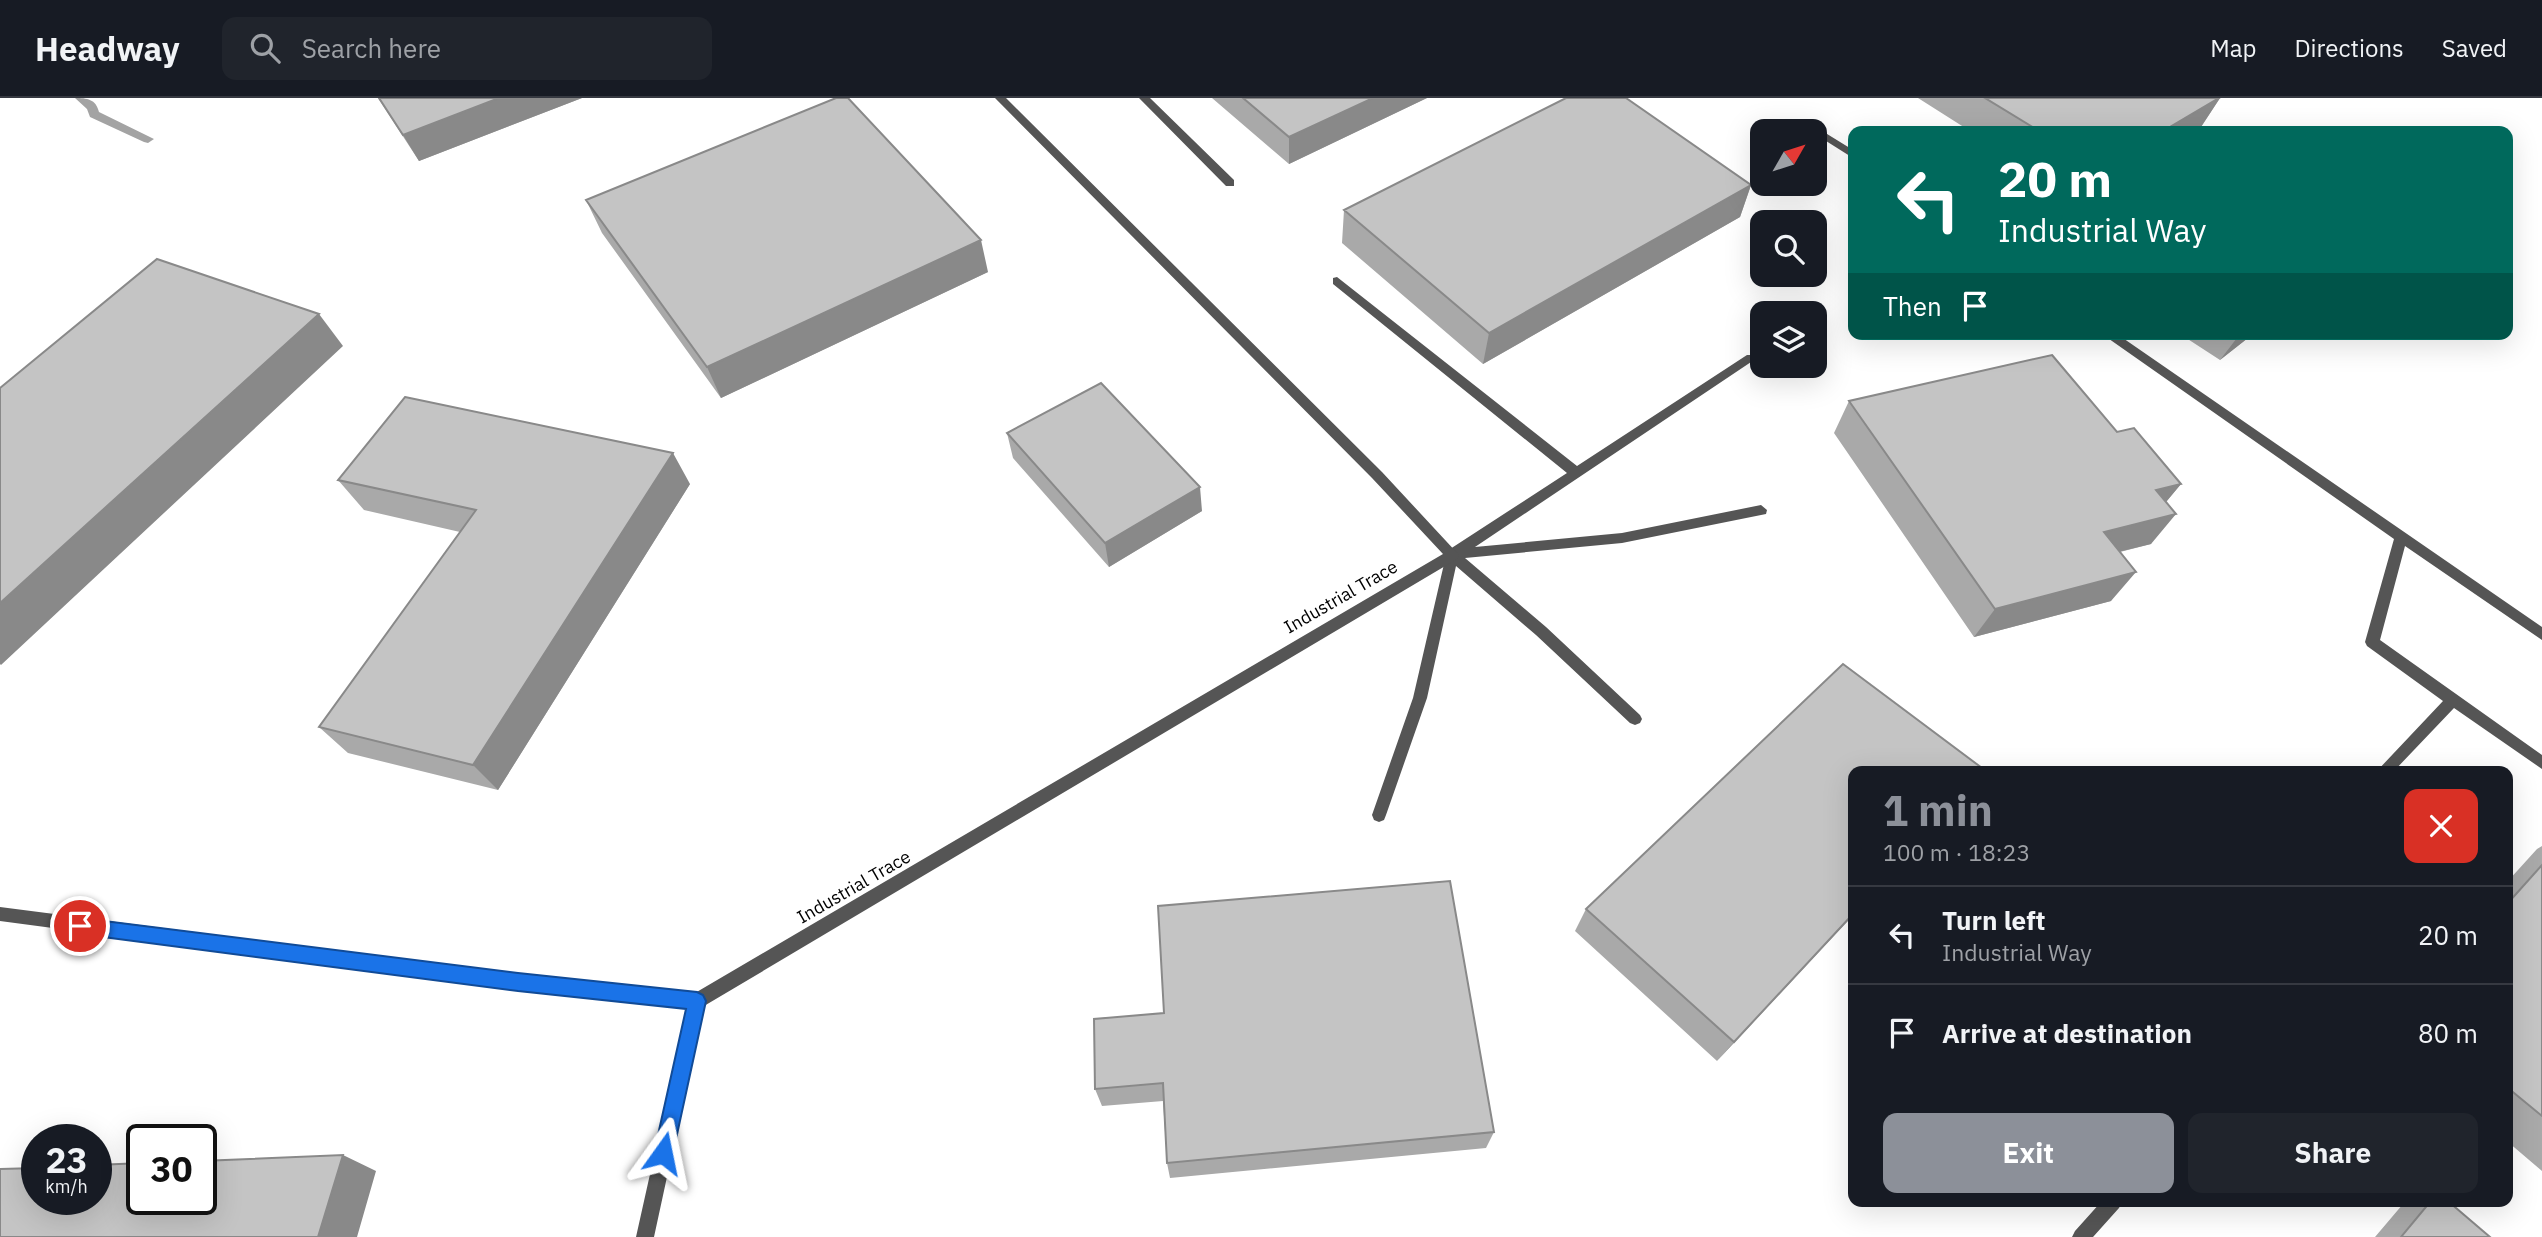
<!DOCTYPE html>
<html lang="en">
<head>
<meta charset="utf-8">
<style>
	:root { --surface:#171b24; --page:#20242c; --text:#f1f3f6; --muted:#9ea1a6; --line:#363941; --accent:#8c9099 }
	body { margin:0; font-family:"IBM Plex Sans",sans-serif; background:var(--page); color:var(--text); height:100vh; display:flex; flex-direction:column; font-size:26px; white-space:nowrap }
	* { box-sizing:border-box; margin:0 }
	p { font-size:23px; color:var(--muted) }
	.icon { flex:none; width:38px; height:38px; fill:none; stroke:currentColor; stroke-width:2; stroke-linecap:round; stroke-linejoin:round }
	.map { position:relative; flex:1; overflow:hidden }
	.drawer { position:absolute; left:1848px; top:668px; width:665px; height:441px; display:flex; flex-direction:column; background:var(--surface); border-radius:14px; box-shadow:0 7px 28px #0002 }
	.drawer>* { flex:none }
	.top-card { position:absolute; left:1848px; top:28px; width:665px; height:214px; border-radius:14px; box-shadow:0 7px 28px #0002; background:#00695c; color:#fff; overflow:hidden }
	.needle { width:46px; rotate:51deg }
	.controls { position:absolute; left:1750px; top:21px; display:grid; gap:14px }
	.controls a { display:grid; place-items:center; width:77px; height:77px; border-radius:14px; background:var(--surface); box-shadow:0 7px 28px #0002; font-size:35px }
	.speed { position:absolute; left:21px; top:1026px; display:flex; gap:14px; font-size:35px; font-weight:700; text-align:center }
	.speed>* { display:grid; place-content:center; width:91px; height:91px; border-radius:50%; background:var(--surface); box-shadow:0 7px 28px #0002; line-height:1 }
	.speed small { font-size:18px; font-weight:400 }
	.speed .limit { border:4px solid #111; border-radius:10px; background:#fff; color:#111 }
	.pin { position:absolute; display:grid; place-items:center; width:60px; height:60px; color:#fff; margin:-30px; border:4px solid #fff; border-radius:50%; box-shadow:0 2px 7px #0007 }
	.me { position:absolute; width:77px; margin:-38px; rotate:12deg; stroke-linejoin:round; filter:drop-shadow(0 0 5px #0008) }
	.turn { display:flex; align-items:center; gap:24px; height:147px; padding:0 35px; font-size:32px }
	.turn .icon { width:91px; height:91px; stroke-width:2.5 }
	.turn b { display:block; font-size:49px; line-height:60px }
	.then { display:flex; align-items:center; height:66px; padding:0 35px; background:#0003; gap:14px; font-size:26px }
	.round { display:grid; place-items:center; flex:none; width:74px; height:74px; border-radius:14px; background:var(--page) }
	.overview { display:flex; align-items:center; justify-content:space-between; height:119px; padding:0 35px }
	h1 { font-size:42px; font-weight:800; line-height:52px; color:var(--accent) }
	.primary-button { display:flex; gap:14px; margin-top:auto; padding:14px 35px }
	.primary-button a { flex:1; height:80px; border-radius:14px; background:var(--accent); color:#fff; font-size:28px; font-weight:800; line-height:80px; text-align:center }
	.primary-button a+a { background:var(--page); color:var(--text) }
	ul { padding:0; list-style:none }
	li { display:flex; align-items:center; gap:21px; height:98px; padding:0 35px; border-top:2px solid var(--line) }
	li div { flex:1 }
	li b { display:block; font-size:26px }
	li em { font-style:normal }
	header { display:flex; align-items:center; gap:42px; box-sizing:border-box; height:98px; padding:0 35px; background:var(--surface); border-bottom:2px solid var(--line) }
	header strong { font-size:33px }
	nav { display:flex; gap:38px; margin-inline-start:auto; font-size:24px }
	.search { width:490px; height:63px; background:var(--page); display:flex; align-items:center; gap:18px; box-sizing:border-box; padding:0 24px; border-radius:14px; color:var(--muted); font-size:26px }
	.map>svg:first-child { display:block }
	.lines { fill:none; stroke-linecap:round; stroke-linejoin:round }
	.stream { fill:#a3a3a3; fill-rule:evenodd }
	.service { fill:#555; fill-rule:evenodd }
	.minor { fill:#555; fill-rule:evenodd }
	.wall { fill:#a9a9a9 }
	.shaded-wall { fill:#898989 }
	.building { fill:#c4c4c4; stroke:#898989; stroke-width:2 }
	.route { fill:#1a73e8; stroke:#114b97; stroke-width:2 }
	.labels { text-anchor:middle; stroke-width:5; stroke-linejoin:round; paint-order:stroke }
	.street-label { font-size:18px; fill:#000; stroke:#fff }
</style>
</head>
<body>
<header>
<strong>Headway</strong>
<div class="search"><svg class="icon" aria-label="search" viewBox="0 0 24 24"><circle cx="10" cy="10" r="6"/><path d="M15 15l6 6"/></svg>Search here</div>
<nav><a>Map</a><a>Directions</a><a>Saved</a></nav>
</header>
<div class="map">
<svg width="2542" height="1139" viewBox="0 0 2542 1139">
	<rect width="100%" height="100%" fill="#fff"/>
	<g class="lines">
		<!-- stream -->
		<path class="stream" d="M75 0C87 0 96 1 99 14L154 41 148 45 144 44 90 19 87 11Z"/>
		<!-- service -->
		<path class="service" d="M1139 0H1150L1234 82V88H1226Z
			M1819 31 1853 52V60L1815 36 1814 33Z
			M1337 179 1577 368 1747 257H1755L1757 260 1475 449 1622 435 1761 407 1767 412 1766 416 1622 445 1465 460 1546 529 1640 617 1642 621 1640 625 1635 627 1630 625 1536 537 1456 468 1427 600 1386 717 1384 722 1379 724 1374 722 1372 717 1413 600 1447 453 1567 375 1333 186V180Z
			M2102 236H2117L2542 529V542L2405 448 2380 542 2542 657V671L2454 610 2393 674H2376L2443 603 2367 548 2365 544 2394 441Z
			M2101 1104H2122L2119 1110 2093 1139H2072L2075 1133Z"/>
		<!-- minor -->
		<path class="minor" d="M995 0H1006L1382 374 1459 457 1457 461 704 908 654 1139H636L687 910 518 892 0 823V809L518 876 695 895 1443 456 1372 380Z"/>
	</g>
	<!-- wall -->
	<path class="wall" d="M378 0H582L419 63Z
		M1212 0H1427L1289 66Z
		M1918 0H2220L2199 32 2197 33H1970Z
		M1751 87 1740 119 1483 266 1342 145 1344 112Z
		M586 102 988 174 721 300 602 135Z
		M2180 236H2253L2220 262Z
		M1849 303 2117 334 2181 386 2166 404 2151 446 2120 454 2111 503 1974 539 1834 335Z
		M1007 335 1202 413 1109 469 1013 360Z
		M338 382 690 386 498 692 348 655 319 629 460 434 364 412Z
		M2542 748V1073L2508 1044V783L2537 751Z
		M1586 811 1853 817 1717 963 1575 833Z
		M1094 921 1494 1034 1486 1050 1170 1080 1167 1065 1163 1003 1102 1008 1095 991Z
		M2409 1104H2449L2490 1139H2375L2403 1106Z"/>
	<!-- shaded-wall -->
	<path class="shaded-wall" d="M499 0H582L419 63 403 37Z
		M1373 0H1427L1289 66V39Z
		M2219 0H2220L2199 32 2197 33H2163Z
		M1751 87 1740 119 1483 266 1489 235Z
		M981 142 988 174 721 300 707 269Z
		M319 216 343 248 1 567 0 566V505Z
		M2240 236H2253L2220 262Z
		M673 355 690 386 498 692 473 667Z
		M2181 386 2156 416V392Z
		M1200 389 1202 413 1109 469 1105 445Z
		M2176 416 2151 446 2081 463 2104 434Z
		M2136 474 2111 503 1974 539 1995 511Z
		M1853 816V817L1717 963 1734 944Z
		M343 1057 376 1073 357 1139H318Z"/>
	<!-- building -->
	<path class="building" d="M379 0H499L403 37Z
		M836 0H848L981 142 707 269 586 102Z
		M1243 0H1373L1289 39Z
		M1566 0H1626L1751 87 1489 235 1344 112Z
		M1985 0H2219L2163 33H2039Z
		M157 161 319 216 0 505V290Z
		M2052 257 2117 334 2134 330 2181 386 2156 392 2176 416 2104 434 2136 474 1995 511 1849 303Z
		M1101 285 1200 389 1105 445 1007 335Z
		M405 299 673 355 473 667 319 629 476 412 338 382Z
		M1843 566 1986 673 1853 674V816L1734 944 1586 811Z
		M2542 767V1018L2508 990V805Z
		M1450 783 1494 1034 1167 1065 1163 985 1095 991 1094 921 1164 915 1158 808Z
		M343 1057 318 1139H0V1071L37 1070V1101H96V1067L142 1065V1101H201V1063Z
		M2430 1104H2449L2490 1139H2401Z"/>
	<!-- route -->
	<path class="route" d="M80 820 518 875 697 894 703 897 706 903 673 1055 670 1061 663 1064 656 1061 654 1055 686 911 518 893 80 836 73 834 71 828 73 822Z"/>
	<g class="labels">
		<!-- street labels -->
		<g class="street-label">
			<text transform="translate(1341 499) rotate(-30)" y="6">Industrial Trace</text>
			<text transform="translate(854 789) rotate(-30)" y="6">Industrial Trace</text>
		</g>
	</g>
</svg>
<div class="controls">
<a><svg class="needle" viewBox="-14 -14 28 28"><path d="M0-13l5 13h-10z" fill="#e53935"/><path d="M0 13l5-13h-10z" fill="#9ea1a6"/></svg></a>
<a><svg class="icon" aria-label="search" viewBox="0 0 24 24"><circle cx="10" cy="10" r="6"/><path d="M15 15l6 6"/></svg></a>
<a><svg class="icon" aria-label="layers" viewBox="0 0 24 24"><path d="M12 4l9 5-9 5-9-5zM3 14l9 5 9-5"/></svg></a>
</div>
<div class="speed"><div>23<small>km/h</small></div><div class="limit">30</div></div>
<div class="pin" style="left:80px;top:828px;background:#d93025"><svg class="icon" aria-label="arrive" viewBox="0 0 24 24"><path d="M6 21V4h12l-3 4 3 4H6"/></svg></div>
<svg class="me" style="left:663px;top:1055px" viewBox="-20 -20 40 40"><path d="M0-17L14 15 0 8-14 15z" fill="#1a73e8" stroke="#fff" stroke-width="4"/></svg>
<div class="top-card">
<div class="turn"><svg class="icon" aria-label="left" viewBox="0 0 24 24"><path d="M17 20v-9H6M10 6l-5 5 5 5"/></svg><div><b>20 m</b>Industrial Way</div></div>
<div class="then">Then<svg class="icon" aria-label="arrive" viewBox="0 0 24 24"><path d="M6 21V4h12l-3 4 3 4H6"/></svg></div>
</div>
<section class="drawer">
<div class="overview"><div><h1>1 min</h1><p>100 m · 18:23</p></div><a class="round" style="background:#d93025;color:#fff"><svg class="icon" aria-label="close" viewBox="0 0 24 24"><path d="M6 6l12 12M18 6L6 18"/></svg></a></div>
<ul>
<li><svg class="icon" aria-label="left" viewBox="0 0 24 24"><path d="M17 20v-9H6M10 6l-5 5 5 5"/></svg><div><b>Turn left</b><p>Industrial Way</p></div><em>20 m</em></li>
<li><svg class="icon" aria-label="arrive" viewBox="0 0 24 24"><path d="M6 21V4h12l-3 4 3 4H6"/></svg><div><b>Arrive at destination</b></div><em>80 m</em></li>
</ul>
<div class="primary-button"><a>Exit</a><a>Share</a></div>
</section>
</div>
</body>
</html>
